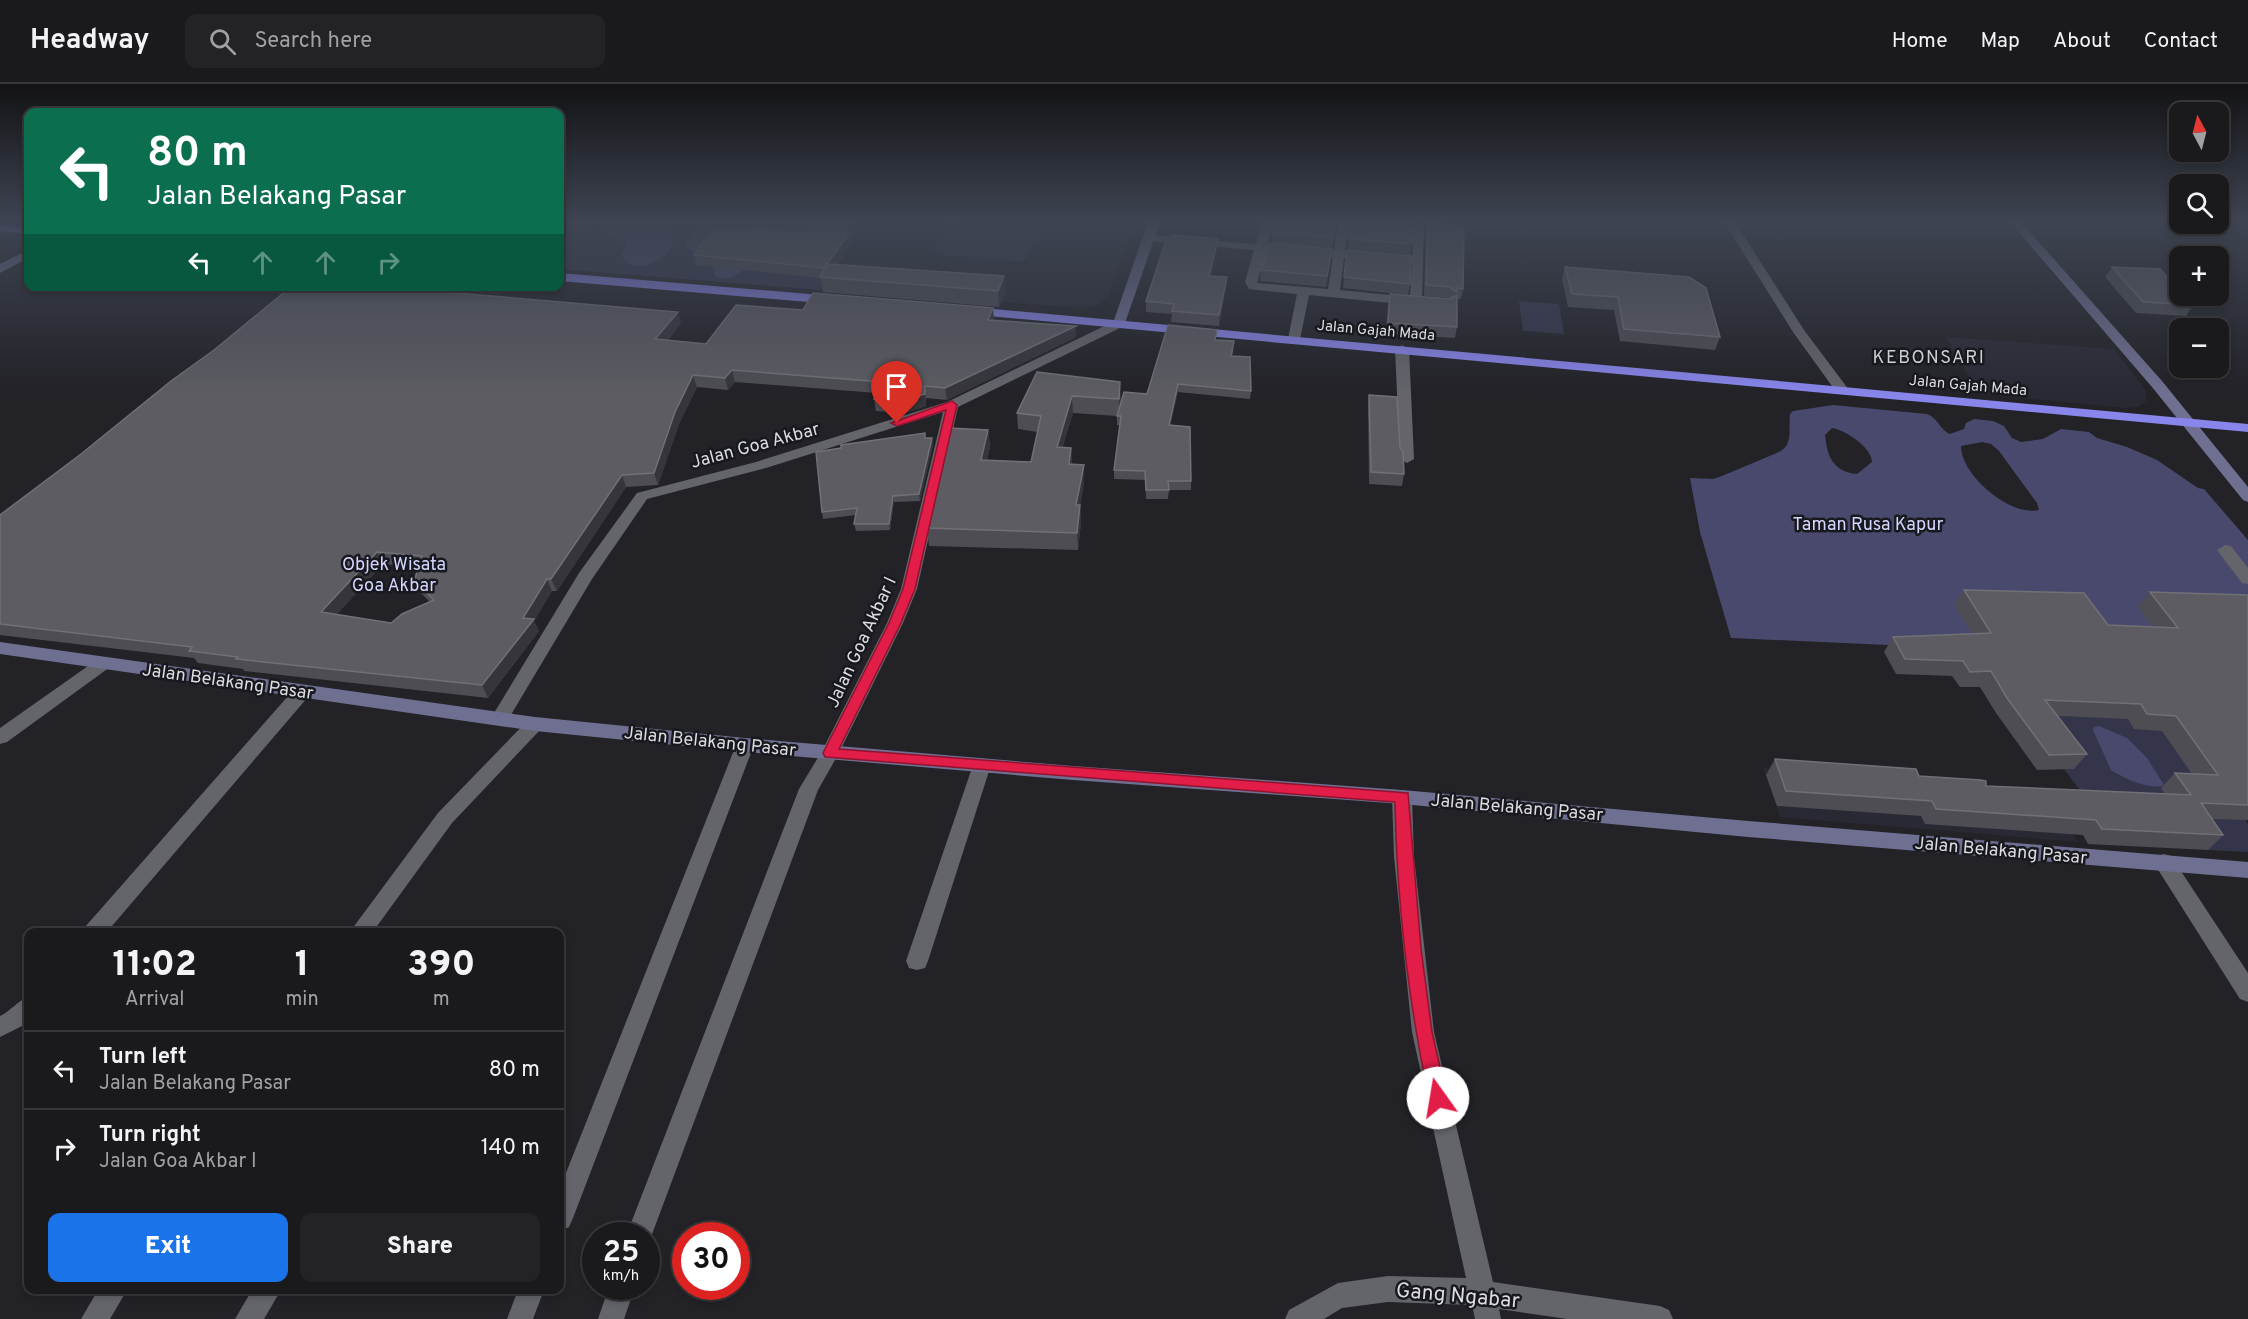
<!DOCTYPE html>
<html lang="en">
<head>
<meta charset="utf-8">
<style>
	:root { --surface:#1a1a1d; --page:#232326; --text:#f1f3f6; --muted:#9fa1a4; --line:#38383b; --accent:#1a73e8 }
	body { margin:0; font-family:Overpass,sans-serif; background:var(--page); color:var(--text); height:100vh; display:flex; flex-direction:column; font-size:22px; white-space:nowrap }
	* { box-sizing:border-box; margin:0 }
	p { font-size:20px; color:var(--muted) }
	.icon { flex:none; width:33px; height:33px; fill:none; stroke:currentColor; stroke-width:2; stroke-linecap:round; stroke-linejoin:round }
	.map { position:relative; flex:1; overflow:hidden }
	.details { position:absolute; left:24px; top:844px; width:540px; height:366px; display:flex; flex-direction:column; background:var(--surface); border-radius:12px; box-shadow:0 3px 9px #0003,0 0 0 2px var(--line) }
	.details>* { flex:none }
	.guide { position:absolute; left:24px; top:24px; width:540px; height:183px; border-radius:12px; box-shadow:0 3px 9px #0003,0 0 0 2px var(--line); background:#0b6e4f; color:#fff; overflow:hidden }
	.needle { width:39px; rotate:353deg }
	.fabs { position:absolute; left:2169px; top:18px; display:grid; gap:12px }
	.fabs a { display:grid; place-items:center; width:60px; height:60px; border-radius:12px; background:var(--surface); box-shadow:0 3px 9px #0003,0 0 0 2px var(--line); font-size:30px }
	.speed { position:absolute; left:582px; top:1138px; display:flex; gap:12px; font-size:30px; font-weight:700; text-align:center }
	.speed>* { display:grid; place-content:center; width:78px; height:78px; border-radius:50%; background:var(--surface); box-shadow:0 3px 9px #0003,0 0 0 2px var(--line); line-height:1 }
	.speed small { font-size:15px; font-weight:400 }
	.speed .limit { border:9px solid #d22; background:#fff; color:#111 }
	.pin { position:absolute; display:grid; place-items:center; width:51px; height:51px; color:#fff; margin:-62px -26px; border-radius:50% 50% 50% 0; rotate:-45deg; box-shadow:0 0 6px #0007 }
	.pin .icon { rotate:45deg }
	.me { position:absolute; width:66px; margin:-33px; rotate:347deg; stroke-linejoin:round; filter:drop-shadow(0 0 4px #0008) }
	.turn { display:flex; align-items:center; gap:21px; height:126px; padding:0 24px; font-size:27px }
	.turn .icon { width:78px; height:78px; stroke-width:2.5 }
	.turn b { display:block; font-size:42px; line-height:51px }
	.lanes { display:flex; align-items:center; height:57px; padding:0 24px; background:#0003; justify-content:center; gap:30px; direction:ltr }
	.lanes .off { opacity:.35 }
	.eta { display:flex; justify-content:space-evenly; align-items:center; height:102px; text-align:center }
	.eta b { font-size:36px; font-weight:800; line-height:42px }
	.action { display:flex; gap:12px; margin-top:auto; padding:12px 24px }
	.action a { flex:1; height:69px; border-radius:12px; background:var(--accent); color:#fff; font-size:24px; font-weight:800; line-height:69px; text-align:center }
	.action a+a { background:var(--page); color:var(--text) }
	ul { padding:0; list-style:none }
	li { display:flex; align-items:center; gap:18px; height:78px; padding:0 24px; border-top:2px solid var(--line) }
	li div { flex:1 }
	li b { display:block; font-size:22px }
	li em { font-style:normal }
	header { display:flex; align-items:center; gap:36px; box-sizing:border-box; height:84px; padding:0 30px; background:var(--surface); border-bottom:2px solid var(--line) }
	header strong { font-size:28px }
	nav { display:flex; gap:33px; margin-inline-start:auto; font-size:21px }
	.search { width:420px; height:54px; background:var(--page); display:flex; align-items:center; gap:15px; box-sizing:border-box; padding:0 21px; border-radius:12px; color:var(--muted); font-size:22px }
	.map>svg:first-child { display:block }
	.built { fill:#292934 }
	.green { fill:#34354a }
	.forest { fill:#49496e; fill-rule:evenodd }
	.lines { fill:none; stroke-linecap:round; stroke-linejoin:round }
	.street { fill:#64656b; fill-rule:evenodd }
	.secondary { fill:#6f6f91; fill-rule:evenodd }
	.highway { fill:#8885eb; fill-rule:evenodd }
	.wall { fill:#4d4d53; fill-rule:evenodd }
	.shaded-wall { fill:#35353b }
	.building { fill:#5c5c62; stroke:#707076; stroke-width:1.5; fill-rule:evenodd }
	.route { fill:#e11d48; stroke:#92132f; stroke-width:1.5 }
	.labels { text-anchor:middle; stroke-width:5; stroke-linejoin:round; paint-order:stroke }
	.far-street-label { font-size:15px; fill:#dcdce0; stroke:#18191e }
	.far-quarter-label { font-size:18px; letter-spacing:1.5px; fill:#cecfd5; stroke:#18191e }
	.street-label { font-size:18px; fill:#dcdce0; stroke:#18191e }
	.park-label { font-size:18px; fill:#d4d5fd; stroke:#18191e }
	.near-street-label { font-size:21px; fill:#dcdce0; stroke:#18191e }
</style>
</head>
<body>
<header>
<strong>Headway</strong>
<div class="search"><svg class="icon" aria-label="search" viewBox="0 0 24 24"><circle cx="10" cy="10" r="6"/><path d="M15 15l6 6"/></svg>Search here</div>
<nav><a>Home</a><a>Map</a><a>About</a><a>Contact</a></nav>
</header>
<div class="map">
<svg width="2248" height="1235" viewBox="0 0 2248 1235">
	<rect width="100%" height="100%" fill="#222227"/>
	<!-- built -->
	<path class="built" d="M820 138H1136L1108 211 1102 219 1086 224 821 206 847 167 803 163Z
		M1946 253 2114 265 2146 307V317L2138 323 2126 324 1979 310Z
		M1763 684 2041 706 2078 758 1780 733Z"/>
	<!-- green -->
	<path class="green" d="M560 138H820L804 163 847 167 821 206 560 185Z
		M949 139 1035 145 1040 149 1026 175 1020 178 940 171 935 169 933 165Z
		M1519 217 1559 220 1564 250 1523 247Z
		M2034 631 2084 633 2173 631 2248 740V768L2208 766 2092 722 2064 685H2074Z"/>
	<!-- forest -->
	<path class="forest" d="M563 138H656L658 142 671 144C686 169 635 197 622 172L627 159 607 152 603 140 572 142Z
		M757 138H820L811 152 747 180C740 193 729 196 716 193L712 181 686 163C693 126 741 156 757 138Z
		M1833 321 1927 330C1938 334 1940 346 1950 350L1964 345 1966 339 1974 335 1993 337 2004 342 2012 354 2021 358 2043 355 2061 345 2089 348 2097 354 2127 363 2157 376 2198 404 2204 405 2248 456V562L1931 563 1731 554 1700 448 1690 394 1713 395 1722 392 1779 368C1794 360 1788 345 1790 330L1793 327ZM1832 344C1846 346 1872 364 1872 378L1857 390C1833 388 1827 372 1825 351ZM1982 358 1991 360 1999 367 2037 419 2039 426C2011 433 1961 392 1961 362Z
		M2099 642 2127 654 2147 674 2164 701C2151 707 2123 694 2111 686L2093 646 2094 643Z"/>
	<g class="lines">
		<!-- street -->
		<path class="street" d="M1262 138H1274L1267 161 1334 166 1338 138H1350L1345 167 1412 173 1414 142 1420 139 1424 140 1422 217 1420 220 1412 221 1309 211 1300 255 1294 259 1288 255 1297 210 1249 205 1245 198 1254 166 1149 157 1143 154 1149 151 1256 160ZM1266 167 1333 173 1328 205 1257 199ZM1344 174 1412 180 1410 213 1340 206Z
			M1724 138H1735L1804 246 1849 306 1847 309H1837L1793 248Z
			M1119 235 1125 239 1124 242 958 323 917 505 903 539 839 669 818 706 648 1161 646 1152H626L799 705 822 667 887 539 901 505 943 328 766 384 647 415 592 495 506 639 500 641 494 639 491 634 579 489 637 409 756 378 947 318Z
			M1402 261 1409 265 1414 375 1407 379 1400 375 1395 265Z
			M2225 461 2231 462 2248 484V500L2242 499 2217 466Z
			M104 573 110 575 113 579 110 583 7 658 0 660V644L98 575Z
			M302 602 308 603 311 608 308 613 106 849H82L85 843 296 603Z
			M535 633 541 635 544 640 541 645 452 739 372 849H349L438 729 529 635Z
			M745 654 752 656 754 661 573 1134 569 1143 560 1147V1104L736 661 738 656Z
			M982 674 989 676 991 681 928 877 925 884 917 886 909 884 906 877 973 681 975 676Z
			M1402 706 1409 708 1412 713 1414 773 1434 948 1493 1198 1660 1222 1669 1226 1673 1235H1567L1499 1225 1501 1235H1475L1472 1221 1388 1218 1342 1224 1324 1235H1285L1289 1226 1338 1199 1388 1192 1466 1194 1412 948 1394 773 1392 713 1395 708Z
			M2164 770 2171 772 2248 889V918L2240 915 2157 784 2154 778 2157 772Z
			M28 913V939L0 953V932C11 927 17 917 28 913Z
			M609 1203H635L624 1235H598Z
			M98 1206H127L110 1235H81Z
			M252 1206H281L264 1235H235Z
			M518 1206H544L533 1235H507Z"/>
		<!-- secondary -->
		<path class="secondary" d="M1148 138H1160L1125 239 1119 243 1114 242 1113 239Z
			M2010 138H2021L2162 297 2248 403V418L2243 416 2152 303Z
			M28 166V174L0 189V180Z
			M0 558 535 633 745 654 1073 682 1402 706 1748 737 2248 778V794L1748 753 1402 720 1073 696 745 668 535 647 0 570Z"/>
		<!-- highway -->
		<path class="highway" d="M0 141 28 144V150L0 147Z
			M560 189 833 212 839 216 833 220 560 197Z
			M971 223 2248 340V348L967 230 965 227 967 224Z"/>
	</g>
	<!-- wall -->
	<path class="wall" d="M1336 138 1332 164 1271 159 1272 149Z
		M1351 138 1412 160 1410 171 1348 165Z
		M1428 139 1463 205 1461 215H1457V243L1455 254 1386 250 1388 221 1390 210 1449 215 1447 214 1424 212 1426 149Z
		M855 147 850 153 851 160 836 180 1005 208 999 223 823 208 820 194 696 181 694 171 716 150Z
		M1218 155 1217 165 1211 192 1227 193 1226 204 1219 242 1171 238 1172 230 1146 228V217Z
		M1332 165 1326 203 1260 197 1261 186Z
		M1347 166 1410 200 1408 211 1343 204Z
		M1565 183 1720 253 1715 266 1620 257 1614 226 1568 223 1562 195Z
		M2112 183 2193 221 2186 232 2136 229 2105 193Z
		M803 226 994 235V236L1076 242V253L947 316 926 314V322L905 329 876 327 874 315 877 309 735 298 728 306 697 303 679 340 658 401 626 403 557 507H552L534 537 539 547 488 614 244 587 243 585 198 579 194 574 0 551V431L681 239 667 257 706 260ZM383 480 419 483 414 497 421 509 430 518 391 539 337 530Z
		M1234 266 1232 272 1251 307 1250 315 1178 308 1170 342 1191 397V406H1169L1168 415H1146L1145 396 1114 395V386L1120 341H1117V332L1073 329 1062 364H1071L1072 380 1084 381V398L1080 421 1081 438 1078 466 929 462 927 444 988 346 990 363 987 376 1031 378 1037 348 1018 345 1017 329 1037 288 1121 315 1120 323 1147 310Z
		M1369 311 1400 364 1404 390 1402 402 1369 400 1368 322Z
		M926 354H932L933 361 920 417 894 418 890 446 856 447 854 440 856 431 823 435 822 428Z
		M1964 506 2108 541 2153 543 2138 523 2150 508 2248 511V736L2212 735 2223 751 2208 766 2088 760 2083 751 1925 740 1921 732 1777 722 1766 691 1775 675 1919 692 1986 702 2165 710 2161 704 2175 689 2192 690 2162 647 2134 645 2128 635 2058 632 2087 670 2074 685 2037 686 1996 629 1980 603H1960L1952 592 1896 590 1884 568 1893 553 1972 550 1954 521Z"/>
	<!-- shaded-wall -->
	<path class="shaded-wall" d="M852 138H853L855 147 850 153 851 160 825 194 824 184 843 149Z
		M1218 155 1217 165 1209 202V192Z
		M1004 192 1005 208 999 223 998 207Z
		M1227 193 1226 204 1219 242V231Z
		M993 224 994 235 989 247 988 236Z
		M678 228 681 239 658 267 655 255Z
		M1076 242V253L947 316 945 304Z
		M732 286 735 298 728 306 725 294Z
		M693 291 697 303 679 340 658 401 654 389 675 328Z
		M1120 298 1121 315 1119 332V315Z
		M1178 300V308L1169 350V341Z
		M925 302 926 322 905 329 903 317Z
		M1072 312 1073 329 1058 380 1057 363Z
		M988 346 990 363 983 393 981 376Z
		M932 354 933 361 920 417 919 410Z
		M1071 364 1072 381 1069 380Z
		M1084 381V398L1076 438V421Z
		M622 391 626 403 557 507 551 495Z
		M893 412 894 418 890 446 889 440Z
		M1080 421 1081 438 1078 466 1077 449Z
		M377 468 383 480 328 540 321 528Z
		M547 495 552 507 534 537 539 547 488 614 482 601Z"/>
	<!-- building -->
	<path class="building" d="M811 138H852L843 149 849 150 824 184 694 171 710 150H716L720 144 803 149Z
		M1274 138H1336L1333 153 1272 149Z
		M1351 138H1413L1412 160 1349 155Z
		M1428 139 1464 142 1463 205 1456 204 1457 208 1449 203 1426 201Z
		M1172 151 1218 155 1209 192 1227 193 1219 231 1172 227 1174 220 1146 217 1167 153 1171 154Z
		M1269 159 1332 165 1327 192 1261 186Z
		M1347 166 1411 172 1410 200 1344 193Z
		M828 180 1004 192 998 207 820 193Z
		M1565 183 1689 193 1706 204 1720 253 1624 245 1618 213 1572 210Z
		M2112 183 2160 185 2180 206V212H2184L2193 221 2143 218Z
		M292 202H375L678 228 655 255 706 260 736 221 803 226 813 209 993 224 988 236 1076 242 945 304 925 302V310L903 317 874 315 882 298 732 286 725 294 693 291 675 328 654 389 622 391 551 495H547L523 534 534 535 482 601 236 575 238 573 189 567 192 563 0 540V431L81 370 171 297 214 266ZM377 468 422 472 414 497 434 516 402 530 391 539 321 528Z
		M1390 210 1449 215 1457 211V243L1388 239Z
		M1168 241 1217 246 1215 256 1234 257 1231 272 1250 273 1251 307 1178 300 1169 341 1190 343 1191 397H1168L1169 406H1146L1145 387 1114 386 1121 332H1117L1124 308 1147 310Z
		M1037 288 1120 298 1119 315 1072 312 1057 363 1071 364 1069 380 1084 381 1076 421H1080L1077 449 927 444 950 344 988 346 981 376 1031 378 1041 332 1017 329Z
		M1369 311 1397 313 1400 364 1403 367 1404 390 1371 388Z
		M925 349V354H932L919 410 893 412 889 440H854L857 424 822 428 816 368 841 364V361Z
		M1964 506 2084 509 2108 541 2178 544 2150 508 2248 511V721L2201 719 2223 751 2102 745 2096 736 1936 725 1932 717 1786 707 1775 675 1916 685 1919 692 1981 696 1986 697V702L2191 711 2175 689 2218 691 2176 632 2147 630 2141 620 2045 616 2087 670 2049 671 2007 614 1991 587 1970 588 1963 577 1905 575 1893 553 1991 549Z"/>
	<!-- sky -->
	<linearGradient id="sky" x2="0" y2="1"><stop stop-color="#131315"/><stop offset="0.44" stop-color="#3e4452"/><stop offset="1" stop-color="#3e4452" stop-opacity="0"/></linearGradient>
	<rect width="2248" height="311" fill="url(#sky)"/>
	<!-- route -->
	<path class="route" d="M952 317 957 321 915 505 901 539 839 665 1408 709 1421 865 1432 948 1447 1014 1444 1020 1438 1022 1431 1020 1429 1014C1408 917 1397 818 1395 718L825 673 823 669 889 539 903 505 946 326 897 342 891 339Z"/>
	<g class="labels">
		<!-- far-street labels -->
		<g class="far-street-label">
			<text transform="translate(1376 246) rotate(5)" y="5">Jalan Gajah Mada</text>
			<text transform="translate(1968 301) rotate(5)" y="5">Jalan Gajah Mada</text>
		</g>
		<!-- far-quarter labels -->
		<g class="far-quarter-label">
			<text x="1929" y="279">KEBONSARI</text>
		</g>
		<!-- street labels -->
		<g class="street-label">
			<text transform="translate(755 361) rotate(-15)" y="6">Jalan Goa Akbar</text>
			<text transform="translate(861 558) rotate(-65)" y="6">Jalan Goa Akbar I</text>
			<text transform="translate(228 597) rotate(8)" y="6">Jalan Belakang Pasar</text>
			<text transform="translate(710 657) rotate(6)" y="6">Jalan Belakang Pasar</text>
			<text transform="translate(1517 723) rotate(5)" y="6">Jalan Belakang Pasar</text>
			<text transform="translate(2001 766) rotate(5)" y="6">Jalan Belakang Pasar</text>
		</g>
		<!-- park labels -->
		<g class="park-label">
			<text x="1868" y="446">Taman Rusa Kapur</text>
			<text x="394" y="486">Objek Wisata<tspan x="394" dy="21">Goa Akbar</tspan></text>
		</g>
		<!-- near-street labels -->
		<g class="near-street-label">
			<text transform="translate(1458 1211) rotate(5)" y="7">Gang Ngabar</text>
		</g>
	</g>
</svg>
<div class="fabs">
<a><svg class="needle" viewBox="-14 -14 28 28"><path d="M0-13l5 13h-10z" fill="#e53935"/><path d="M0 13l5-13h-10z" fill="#9fa1a4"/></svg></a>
<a><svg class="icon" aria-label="search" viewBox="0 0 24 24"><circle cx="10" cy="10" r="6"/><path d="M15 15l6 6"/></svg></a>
<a>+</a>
<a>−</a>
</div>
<div class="speed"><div>25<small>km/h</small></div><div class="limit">30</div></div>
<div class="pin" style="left:897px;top:339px;background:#d93025"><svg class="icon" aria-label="arrive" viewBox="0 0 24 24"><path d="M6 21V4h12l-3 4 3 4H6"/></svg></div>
<svg class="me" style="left:1438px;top:1014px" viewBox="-20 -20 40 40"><circle r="19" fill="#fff"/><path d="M0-13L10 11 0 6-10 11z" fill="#e11d48"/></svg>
<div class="guide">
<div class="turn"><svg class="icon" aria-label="left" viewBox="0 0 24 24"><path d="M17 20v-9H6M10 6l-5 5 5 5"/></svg><div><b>80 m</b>Jalan Belakang Pasar</div></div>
<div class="lanes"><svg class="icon" aria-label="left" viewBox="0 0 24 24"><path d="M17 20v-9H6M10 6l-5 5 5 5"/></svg><svg class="icon off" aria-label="ahead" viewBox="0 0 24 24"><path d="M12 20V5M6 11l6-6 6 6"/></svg><svg class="icon off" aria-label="ahead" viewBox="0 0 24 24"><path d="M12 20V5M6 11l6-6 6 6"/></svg><svg class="icon off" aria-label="right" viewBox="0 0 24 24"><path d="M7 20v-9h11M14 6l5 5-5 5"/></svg></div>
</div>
<section class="details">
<div class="eta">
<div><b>11:02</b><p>Arrival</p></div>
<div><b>1</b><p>min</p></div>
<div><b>390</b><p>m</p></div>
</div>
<ul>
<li><svg class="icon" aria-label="left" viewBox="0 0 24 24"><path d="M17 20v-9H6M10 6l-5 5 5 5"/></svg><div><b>Turn left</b><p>Jalan Belakang Pasar</p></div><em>80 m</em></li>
<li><svg class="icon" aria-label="right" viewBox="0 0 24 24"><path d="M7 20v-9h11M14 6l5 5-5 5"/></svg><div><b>Turn right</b><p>Jalan Goa Akbar I</p></div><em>140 m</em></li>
</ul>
<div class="action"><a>Exit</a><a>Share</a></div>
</section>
</div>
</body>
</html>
